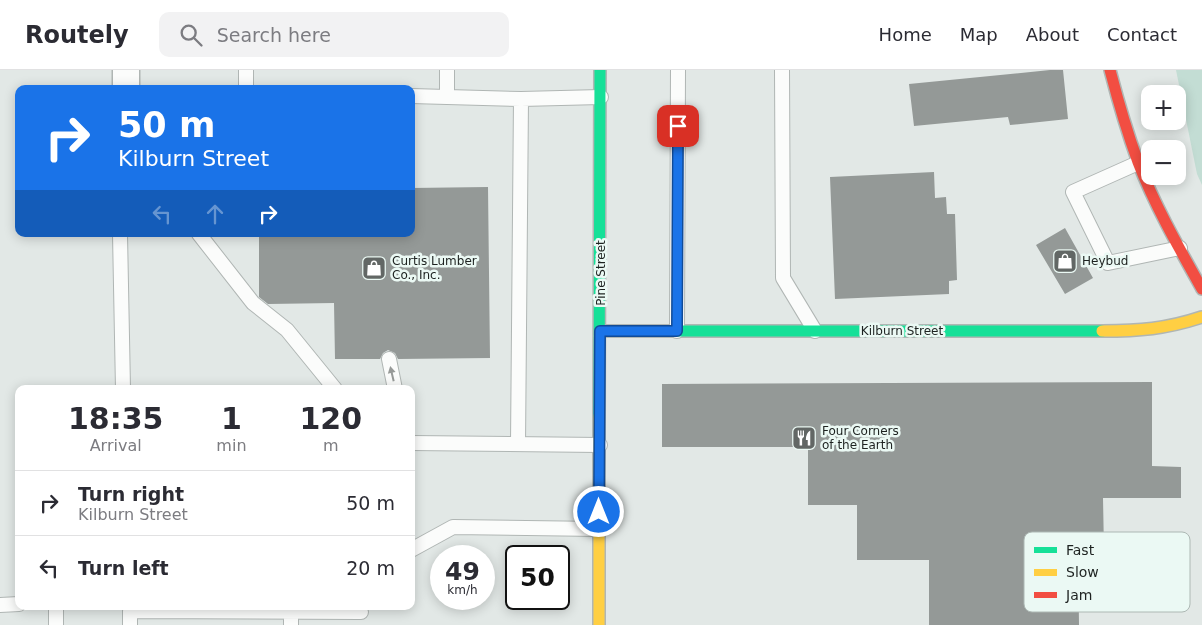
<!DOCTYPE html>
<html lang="en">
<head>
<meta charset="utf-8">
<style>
	:root { --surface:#fff; --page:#f2f2f3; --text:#2b2b33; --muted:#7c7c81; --line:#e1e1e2 }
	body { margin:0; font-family:"DejaVu Sans",sans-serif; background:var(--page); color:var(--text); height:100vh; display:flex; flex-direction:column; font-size:19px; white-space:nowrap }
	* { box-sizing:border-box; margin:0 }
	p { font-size:16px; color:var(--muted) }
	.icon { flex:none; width:28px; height:28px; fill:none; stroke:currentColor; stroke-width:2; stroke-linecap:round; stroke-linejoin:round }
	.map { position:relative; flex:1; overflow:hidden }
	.panel { position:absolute; left:15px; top:315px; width:400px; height:225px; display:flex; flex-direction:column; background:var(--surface); border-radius:10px; box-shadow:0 2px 12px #0003 }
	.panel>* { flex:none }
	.guide { position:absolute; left:15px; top:15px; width:400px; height:152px; border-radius:10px; box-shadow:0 2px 12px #0003; background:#1a73e8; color:#fff; overflow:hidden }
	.controls { position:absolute; left:1141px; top:15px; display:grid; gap:10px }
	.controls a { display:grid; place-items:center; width:45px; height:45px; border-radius:10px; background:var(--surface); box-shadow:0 2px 12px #0003; font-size:25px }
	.speed { position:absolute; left:430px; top:475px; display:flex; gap:10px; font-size:25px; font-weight:700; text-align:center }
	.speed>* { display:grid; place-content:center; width:65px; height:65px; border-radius:50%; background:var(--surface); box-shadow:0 2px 12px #0003; line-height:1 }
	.speed small { font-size:12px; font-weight:400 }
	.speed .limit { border:2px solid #111; border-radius:8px; background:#fff; color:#111 }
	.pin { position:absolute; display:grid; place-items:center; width:42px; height:42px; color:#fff; margin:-21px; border-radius:10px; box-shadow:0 2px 8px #0006 }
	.me { position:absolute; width:55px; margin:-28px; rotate:0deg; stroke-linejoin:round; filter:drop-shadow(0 0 4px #0008) }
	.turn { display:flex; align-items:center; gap:18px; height:105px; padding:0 20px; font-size:22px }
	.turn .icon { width:65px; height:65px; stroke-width:2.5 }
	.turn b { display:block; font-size:35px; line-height:42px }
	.lanes { display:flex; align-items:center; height:48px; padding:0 20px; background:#0003; justify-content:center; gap:25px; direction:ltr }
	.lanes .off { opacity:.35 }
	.eta { display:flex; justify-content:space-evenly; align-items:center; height:85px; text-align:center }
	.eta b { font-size:30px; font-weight:600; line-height:35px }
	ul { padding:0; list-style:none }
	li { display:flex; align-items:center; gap:15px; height:65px; padding:0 20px; border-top:1px solid var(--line) }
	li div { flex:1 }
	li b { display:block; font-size:19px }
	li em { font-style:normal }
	header { display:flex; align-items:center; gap:30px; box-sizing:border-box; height:70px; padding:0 25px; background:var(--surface); border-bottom:1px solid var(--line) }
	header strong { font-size:24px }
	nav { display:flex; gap:28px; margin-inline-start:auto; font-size:18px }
	.search { width:350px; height:45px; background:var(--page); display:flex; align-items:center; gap:12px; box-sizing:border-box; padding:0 18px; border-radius:10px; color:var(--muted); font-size:19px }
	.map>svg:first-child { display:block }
	.green { fill:#c3ddd4 }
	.building { fill:#949997 }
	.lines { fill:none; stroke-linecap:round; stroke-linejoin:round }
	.lane-casing { stroke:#b0b6b4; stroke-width:16 }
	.street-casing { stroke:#b0b6b4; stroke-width:29 }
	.fast-casing { stroke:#b0b6b4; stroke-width:14 }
	.slow-casing { stroke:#b0b6b4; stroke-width:14 }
	.jam-casing { stroke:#b0b6b4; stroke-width:14 }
	.lane { stroke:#fbfcfb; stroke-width:14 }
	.street { stroke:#fbfcfb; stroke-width:26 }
	.fast { stroke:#16e098; stroke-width:11 }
	.slow { stroke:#ffcf43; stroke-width:11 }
	.jam { stroke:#f24e42; stroke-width:11 }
	.oneway { fill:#979a98 }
	.route-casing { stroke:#114b97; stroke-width:12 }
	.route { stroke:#1a73e8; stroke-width:9 }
	.labels { text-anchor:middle; stroke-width:5; stroke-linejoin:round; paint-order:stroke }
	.poi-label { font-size:12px; fill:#1d2220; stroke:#ebf9f4; text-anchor:start }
	.street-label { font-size:12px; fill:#1d2220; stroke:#ebf9f4 }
	.key { fill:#ebf9f4; stroke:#adb8b4; stroke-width:1 }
	.key-label { font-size:14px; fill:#1d2220 }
</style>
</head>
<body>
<header>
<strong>Routely</strong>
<div class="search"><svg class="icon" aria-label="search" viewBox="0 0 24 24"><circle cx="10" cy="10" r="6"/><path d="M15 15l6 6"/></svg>Search here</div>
<nav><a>Home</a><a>Map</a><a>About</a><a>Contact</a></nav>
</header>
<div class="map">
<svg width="1202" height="555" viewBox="0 0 1202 555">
	<rect width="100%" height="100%" fill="#e2e8e6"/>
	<!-- green -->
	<path class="green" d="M1176 0H1202V115L1197 104Z"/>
	<!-- building -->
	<path class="building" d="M1050 0H1063L1068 49 1010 55 1008 47 914 56 909 14Z
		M934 102 935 128 946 127 947 144H955L957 210 949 211V224L835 229 830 107Z
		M488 117 490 288 398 289 395 283 388 280 383 283 380 289H335L334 233 268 234 259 227V164H411V118Z
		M1065 158 1093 208 1065 224 1036 175Z
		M1152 312V396L1181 397V428H1103L1104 480H1078L1079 555H929V490H857V435H808V377H662V314Z"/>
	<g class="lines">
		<!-- lane casing -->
		<g class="lane-casing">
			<path id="lane" d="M782 0 783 208 815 261
				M246 19V0
				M411 26 521 29
				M447 26V0
				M1138 93 1073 122 1108 193 1180 178
				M120 164 123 319
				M199 164 253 233 287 260 335 319
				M677 261 678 0
				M389 289 395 319
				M411 373 600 375
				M518 374 521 29 601 27
				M411 480 453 457 599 459
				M0 535 19 534
				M56 555V536
				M130 555V541L361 542
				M291 555V542"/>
		</g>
		<!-- street casing -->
		<g class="street-casing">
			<path id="street" d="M126 0V19"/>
		</g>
		<!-- fast casing -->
		<g class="fast-casing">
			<path id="fast" d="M601 261H1102
				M599 346 600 0"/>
		</g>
		<!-- slow casing -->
		<g class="slow-casing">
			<path id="slow" d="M1102 261C1139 261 1166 259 1202 247
				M599 555V346"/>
		</g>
		<!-- jam casing -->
		<g class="jam-casing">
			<path id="jam" d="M1110 0C1118 31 1127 62 1138 92 1155 136 1179 178 1202 219"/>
		</g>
		<!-- lane -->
		<use href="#lane" class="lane"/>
		<!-- street -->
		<use href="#street" class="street"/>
		<!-- fast -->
		<use href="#fast" class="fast"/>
		<!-- slow -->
		<use href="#slow" class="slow"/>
		<!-- jam -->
		<use href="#jam" class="jam"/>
	</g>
	<!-- one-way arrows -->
	<defs><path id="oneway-solid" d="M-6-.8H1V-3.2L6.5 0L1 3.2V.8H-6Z" transform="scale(1.25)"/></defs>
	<use class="oneway" href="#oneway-solid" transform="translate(392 304) rotate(-103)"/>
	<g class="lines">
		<!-- route casing -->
		<g class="route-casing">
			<path id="route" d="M599 442 600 261H677L678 56"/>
		</g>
		<!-- route -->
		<use href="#route" class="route"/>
	</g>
	<!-- icons -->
	<defs>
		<g id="shop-square" transform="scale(1.25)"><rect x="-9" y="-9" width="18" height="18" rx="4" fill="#626765" stroke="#ebf9f4"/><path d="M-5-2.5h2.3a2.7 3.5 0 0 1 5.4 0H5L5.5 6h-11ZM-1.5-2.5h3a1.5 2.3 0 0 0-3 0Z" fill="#fff"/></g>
		<g id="restaurant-square" transform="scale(1.25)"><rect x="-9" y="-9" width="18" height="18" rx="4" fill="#626765" stroke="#ebf9f4"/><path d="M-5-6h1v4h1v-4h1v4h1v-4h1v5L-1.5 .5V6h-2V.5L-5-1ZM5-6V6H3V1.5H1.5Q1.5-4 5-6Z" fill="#fff"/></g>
	</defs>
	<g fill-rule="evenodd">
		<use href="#shop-square" x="1065" y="191"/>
		<use href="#shop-square" x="374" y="198"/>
		<use href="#restaurant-square" x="804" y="368"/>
	</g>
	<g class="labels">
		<!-- poi labels -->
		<g class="poi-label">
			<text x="392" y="195">Curtis Lumber<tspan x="392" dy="14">Co., Inc.</tspan></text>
			<text x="1082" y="195">Heybud</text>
			<text x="822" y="365">Four Corners<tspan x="822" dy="14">of the Earth</tspan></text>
		</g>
		<!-- street labels -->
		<g class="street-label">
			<text transform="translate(601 203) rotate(-90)" y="4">Pine Street</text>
			<text x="902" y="265">Kilburn Street</text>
		</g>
	</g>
	<!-- legend -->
	<rect x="1024" y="462" width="166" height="80" rx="8" class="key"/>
	<rect x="1034" y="477" width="23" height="6" fill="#16e098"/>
	<rect x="1034" y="499" width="23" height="7" fill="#ffcf43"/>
	<rect x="1034" y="522" width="23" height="6" fill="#f24e42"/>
	<g class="key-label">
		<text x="1066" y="485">Fast</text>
		<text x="1066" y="507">Slow</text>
		<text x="1066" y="530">Jam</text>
	</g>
</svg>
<div class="controls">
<a>+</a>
<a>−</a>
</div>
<div class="speed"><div>49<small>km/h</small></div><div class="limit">50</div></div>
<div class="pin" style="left:678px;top:56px;background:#d93025"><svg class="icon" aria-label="arrive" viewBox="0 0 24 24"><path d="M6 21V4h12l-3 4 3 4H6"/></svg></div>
<svg class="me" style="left:599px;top:442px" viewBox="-20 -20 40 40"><circle r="17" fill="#1a73e8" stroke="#fff" stroke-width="3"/><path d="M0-11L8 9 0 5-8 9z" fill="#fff"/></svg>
<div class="guide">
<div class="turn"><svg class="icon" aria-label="right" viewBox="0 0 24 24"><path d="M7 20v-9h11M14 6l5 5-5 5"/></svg><div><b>50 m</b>Kilburn Street</div></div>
<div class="lanes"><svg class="icon off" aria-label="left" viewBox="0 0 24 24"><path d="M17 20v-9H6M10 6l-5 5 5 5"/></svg><svg class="icon off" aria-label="ahead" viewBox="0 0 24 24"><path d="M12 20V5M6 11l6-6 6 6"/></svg><svg class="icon" aria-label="right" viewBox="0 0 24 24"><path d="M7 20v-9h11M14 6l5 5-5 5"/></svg></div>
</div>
<section class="panel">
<div class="eta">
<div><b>18:35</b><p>Arrival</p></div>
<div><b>1</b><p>min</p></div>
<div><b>120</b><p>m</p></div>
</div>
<ul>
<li><svg class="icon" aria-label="right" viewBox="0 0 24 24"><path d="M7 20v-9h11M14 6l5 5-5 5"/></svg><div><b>Turn right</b><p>Kilburn Street</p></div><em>50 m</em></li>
<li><svg class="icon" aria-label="left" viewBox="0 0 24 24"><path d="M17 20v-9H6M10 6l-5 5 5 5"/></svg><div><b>Turn left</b></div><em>20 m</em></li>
</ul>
</section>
</div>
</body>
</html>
